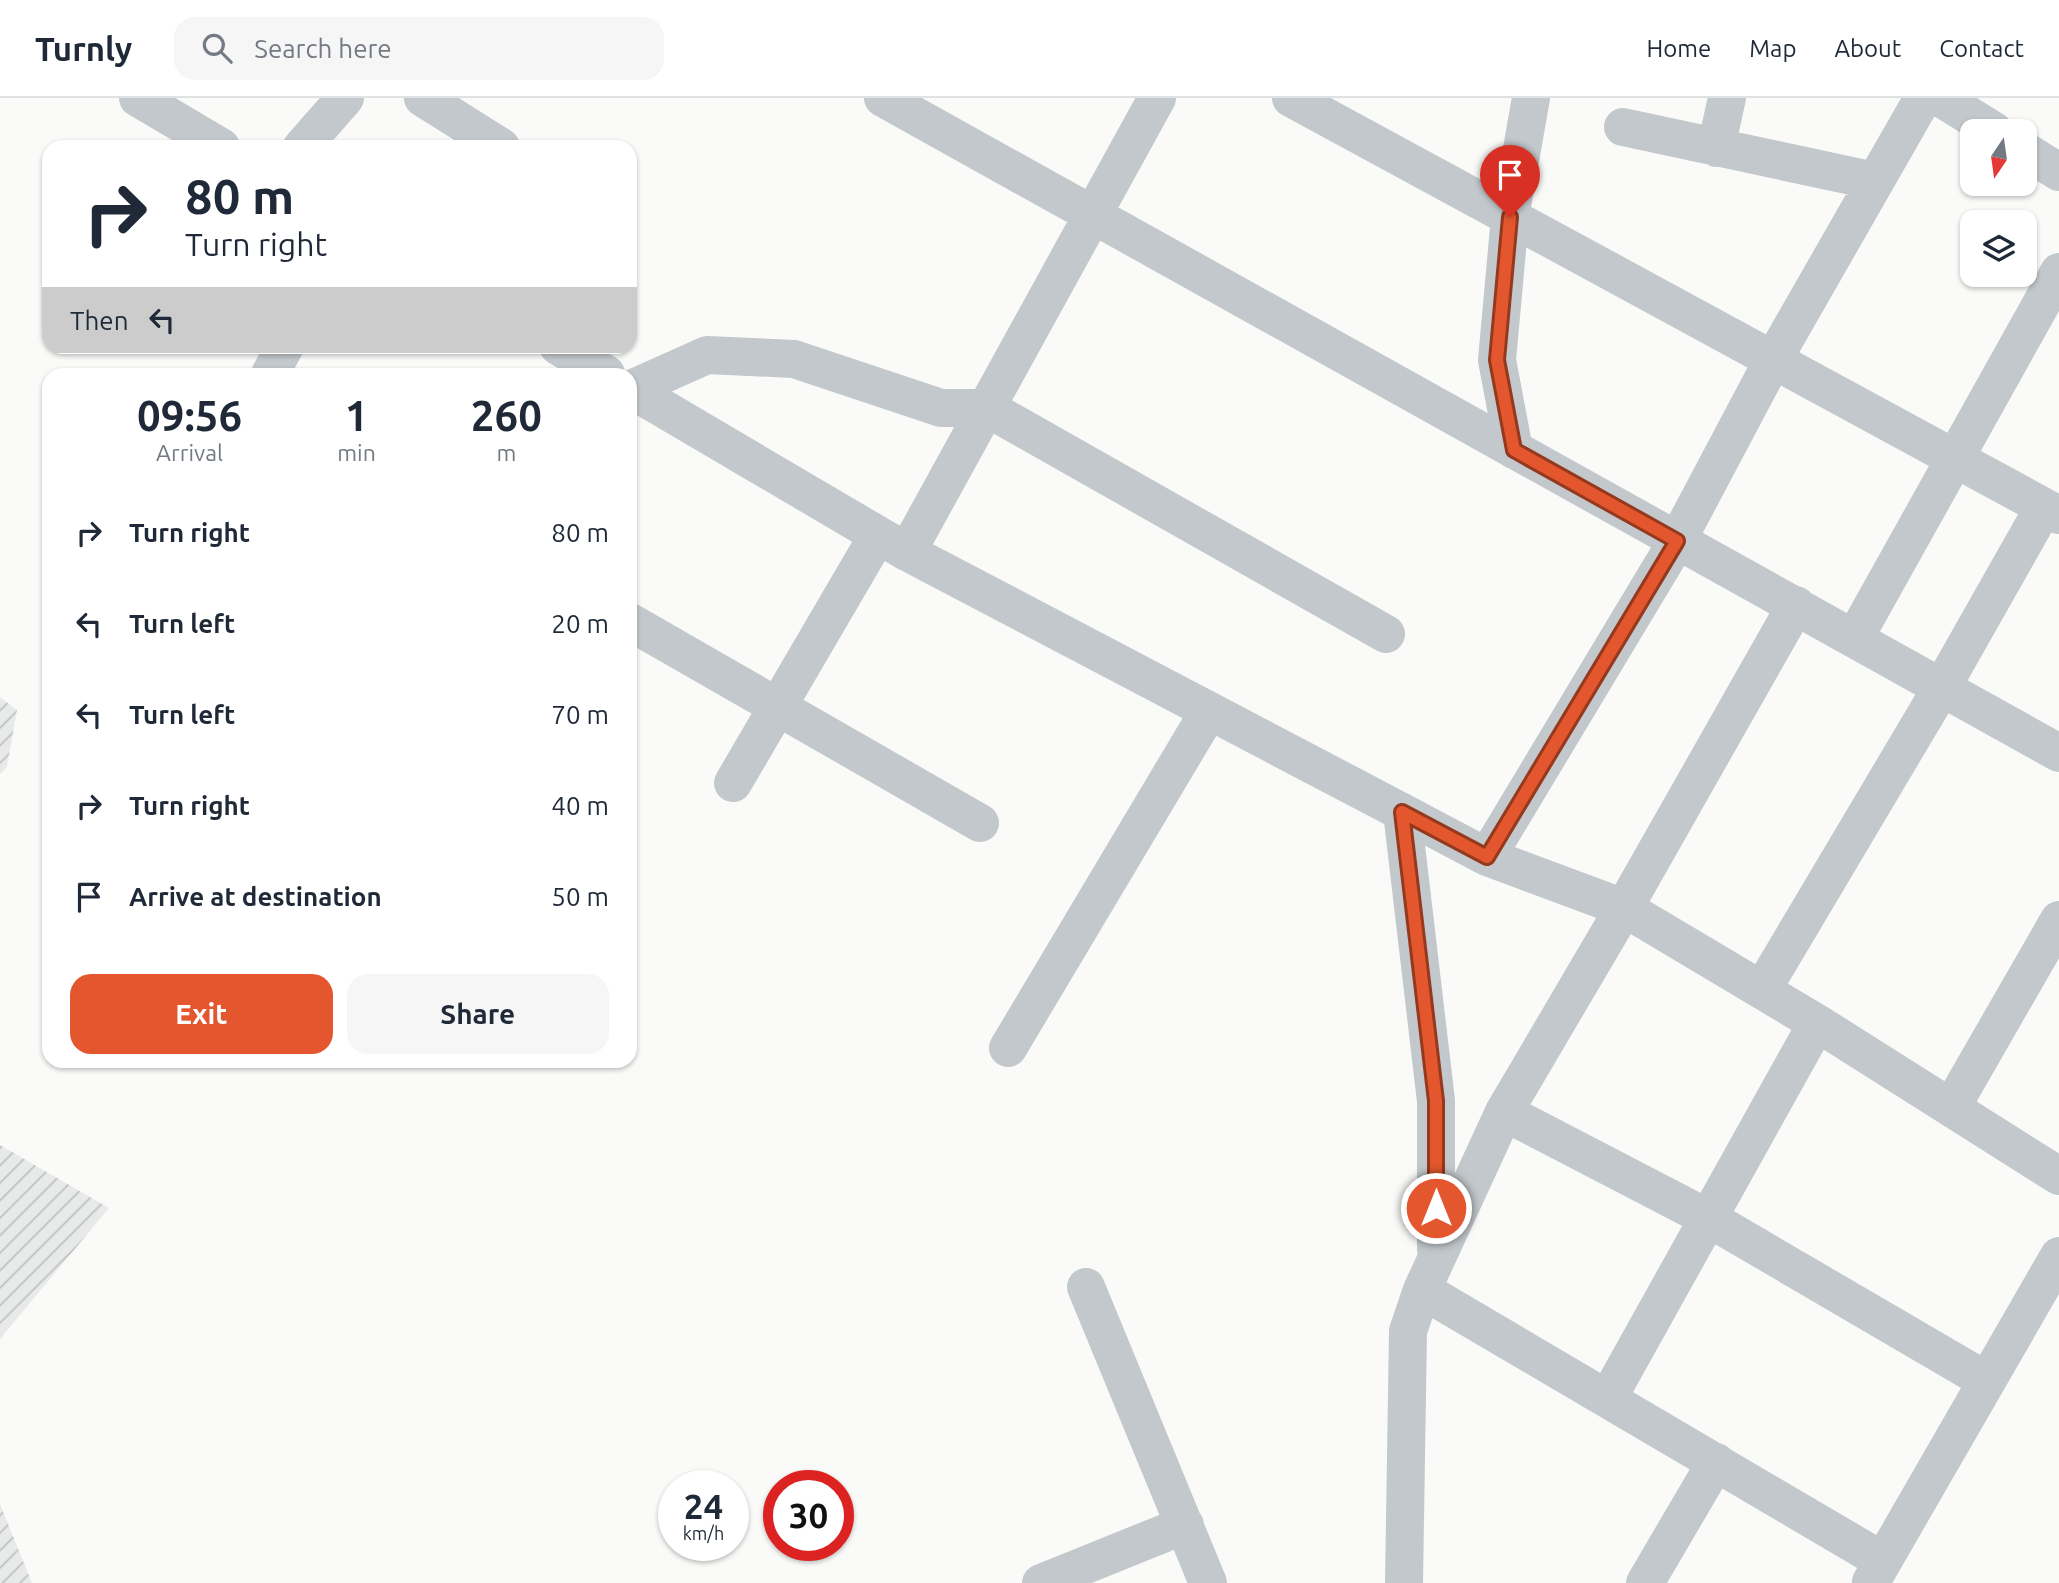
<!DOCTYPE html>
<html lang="en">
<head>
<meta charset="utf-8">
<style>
	:root { --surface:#fff; --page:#f6f6f7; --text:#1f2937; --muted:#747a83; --line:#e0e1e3; --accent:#e4572e }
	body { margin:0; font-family:Ubuntu,sans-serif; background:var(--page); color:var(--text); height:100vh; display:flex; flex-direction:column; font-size:26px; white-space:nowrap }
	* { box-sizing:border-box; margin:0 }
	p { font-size:23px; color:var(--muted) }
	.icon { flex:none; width:38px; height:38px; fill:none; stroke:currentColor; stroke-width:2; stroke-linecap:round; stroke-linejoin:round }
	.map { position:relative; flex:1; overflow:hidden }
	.details { position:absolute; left:42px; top:270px; width:595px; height:700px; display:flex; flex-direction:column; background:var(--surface); border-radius:21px; box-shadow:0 2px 5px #0004 }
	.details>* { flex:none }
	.hud { position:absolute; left:42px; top:42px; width:595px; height:214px; border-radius:21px; box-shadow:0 2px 5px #0004; background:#fff; color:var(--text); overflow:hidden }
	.needle { width:46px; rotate:193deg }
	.controls { position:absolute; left:1960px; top:21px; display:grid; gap:14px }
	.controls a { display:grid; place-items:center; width:77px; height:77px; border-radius:14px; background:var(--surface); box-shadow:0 2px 5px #0004; font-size:35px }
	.speed { position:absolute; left:658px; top:1372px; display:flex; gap:14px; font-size:35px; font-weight:700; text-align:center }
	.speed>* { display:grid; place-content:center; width:91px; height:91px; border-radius:50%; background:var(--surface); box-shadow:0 2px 5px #0004; line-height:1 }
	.speed small { font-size:18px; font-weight:400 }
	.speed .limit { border:10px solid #d22; background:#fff; color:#111 }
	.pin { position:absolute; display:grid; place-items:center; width:60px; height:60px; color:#fff; margin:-72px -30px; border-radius:50% 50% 50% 0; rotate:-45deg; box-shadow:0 0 7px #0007 }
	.pin .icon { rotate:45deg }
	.me { position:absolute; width:77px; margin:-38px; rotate:0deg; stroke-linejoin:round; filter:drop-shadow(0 0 5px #0008) }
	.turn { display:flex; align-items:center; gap:24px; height:147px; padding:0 28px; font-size:32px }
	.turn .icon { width:91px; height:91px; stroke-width:2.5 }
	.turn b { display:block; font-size:49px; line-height:60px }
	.then { display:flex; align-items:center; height:66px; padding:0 28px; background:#0003; gap:14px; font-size:26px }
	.eta { display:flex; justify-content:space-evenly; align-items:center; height:119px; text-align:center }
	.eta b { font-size:42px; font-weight:600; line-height:49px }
	.button { display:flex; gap:14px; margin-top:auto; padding:14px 28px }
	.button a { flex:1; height:80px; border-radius:21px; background:var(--accent); color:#fff; font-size:28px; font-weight:600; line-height:80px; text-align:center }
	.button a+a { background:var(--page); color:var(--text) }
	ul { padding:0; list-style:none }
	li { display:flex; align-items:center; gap:21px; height:91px; padding:0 28px }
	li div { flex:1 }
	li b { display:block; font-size:26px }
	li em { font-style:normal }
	header { display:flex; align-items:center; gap:42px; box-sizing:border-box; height:98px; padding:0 35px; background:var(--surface); border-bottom:2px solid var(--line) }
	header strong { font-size:33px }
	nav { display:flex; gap:38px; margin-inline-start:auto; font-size:24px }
	.search { width:490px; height:63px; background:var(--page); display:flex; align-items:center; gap:18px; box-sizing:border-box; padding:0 24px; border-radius:21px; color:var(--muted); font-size:26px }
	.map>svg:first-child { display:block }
	.industrial { fill:url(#industrial-furrows) }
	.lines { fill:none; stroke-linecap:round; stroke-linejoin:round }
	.minor { stroke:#c3c8cc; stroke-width:38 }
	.route-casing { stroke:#94391e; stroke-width:18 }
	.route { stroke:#e4572e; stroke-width:12 }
</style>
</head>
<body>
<header>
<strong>Turnly</strong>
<div class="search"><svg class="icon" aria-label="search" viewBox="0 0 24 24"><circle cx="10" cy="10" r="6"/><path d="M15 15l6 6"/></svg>Search here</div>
<nav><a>Home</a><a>Map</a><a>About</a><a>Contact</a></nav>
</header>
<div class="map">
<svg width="2059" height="1485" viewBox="0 0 2059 1485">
	<defs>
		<pattern id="industrial-furrows" width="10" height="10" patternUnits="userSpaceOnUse" patternTransform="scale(1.75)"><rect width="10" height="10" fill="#e8e9e9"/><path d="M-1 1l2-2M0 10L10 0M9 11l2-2" fill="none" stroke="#c0c1c2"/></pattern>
	</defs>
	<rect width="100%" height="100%" fill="#fafaf8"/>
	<!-- industrial -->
	<path class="industrial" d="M0 599 17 612 7 669 0 676Z
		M0 1047 109 1110 0 1241Z
		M0 1406 32 1485H0Z"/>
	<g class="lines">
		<!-- minor -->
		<path class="minor" d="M138 0 221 49
			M423 0 501 49
			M883 0 2059 655
			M1291 0 2059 417
			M1941 0 1994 33
			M1623 29 1875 83
			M302 49 345 0
			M1716 50 1727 0
			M2025 53 2059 74
			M558 248 606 276
			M270 276 285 248
			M630 291 907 454 1402 714 1487 759 1624 810 1817 925 2059 1078
			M631 291 707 257 794 261 941 310H987L1386 536
			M1514 352 1497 262 1510 119 1531 0
			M907 454 1157 0
			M630 524 980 725
			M1854 541 2059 174
			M733 685 878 437
			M1402 714 1436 1003V1151
			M1487 759 1677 443 1773 262 1923 0
			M1762 892 1942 589 2044 409
			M1008 950 1209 613
			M1951 1010 2059 822
			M1504 1014 1708 1120 1987 1283
			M1086 1189 1208 1485
			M1422 1192 1504 1014 1624 810 1796 507
			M1608 1300 1817 925
			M1871 1484 2059 1158
			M1041 1485 1185 1427
			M1404 1485 1408 1233 1422 1192 1883 1463
			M1645 1485 1716 1364"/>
	</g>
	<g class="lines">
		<!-- route casing -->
		<g class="route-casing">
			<path id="route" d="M1436 1110V1003L1402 714 1487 759 1677 443 1514 352 1497 262 1510 119"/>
		</g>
		<!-- route -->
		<use href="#route" class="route"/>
	</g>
</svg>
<div class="controls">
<a><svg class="needle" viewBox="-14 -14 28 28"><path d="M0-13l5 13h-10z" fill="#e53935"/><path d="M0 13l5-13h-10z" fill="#747a83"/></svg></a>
<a><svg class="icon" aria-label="layers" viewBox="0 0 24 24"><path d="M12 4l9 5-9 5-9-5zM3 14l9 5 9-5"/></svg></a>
</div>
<div class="speed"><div>24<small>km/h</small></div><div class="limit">30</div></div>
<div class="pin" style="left:1510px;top:119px;background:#d93025"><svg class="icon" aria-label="arrive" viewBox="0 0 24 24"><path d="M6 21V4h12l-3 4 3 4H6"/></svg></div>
<svg class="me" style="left:1436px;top:1110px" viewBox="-20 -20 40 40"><circle r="17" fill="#e4572e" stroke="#fff" stroke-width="3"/><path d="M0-11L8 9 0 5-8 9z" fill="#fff"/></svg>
<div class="hud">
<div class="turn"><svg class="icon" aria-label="right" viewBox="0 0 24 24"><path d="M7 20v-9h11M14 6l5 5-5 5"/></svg><div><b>80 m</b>Turn right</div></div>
<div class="then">Then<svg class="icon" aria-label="left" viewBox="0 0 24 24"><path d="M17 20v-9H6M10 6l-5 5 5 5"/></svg></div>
</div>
<section class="details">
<div class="eta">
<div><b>09:56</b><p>Arrival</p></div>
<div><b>1</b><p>min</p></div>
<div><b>260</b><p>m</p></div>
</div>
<ul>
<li><svg class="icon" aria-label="right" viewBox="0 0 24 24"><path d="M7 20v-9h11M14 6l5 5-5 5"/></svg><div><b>Turn right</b></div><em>80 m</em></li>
<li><svg class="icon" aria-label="left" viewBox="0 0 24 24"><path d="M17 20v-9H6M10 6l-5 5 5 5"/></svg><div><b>Turn left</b></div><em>20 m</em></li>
<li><svg class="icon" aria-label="left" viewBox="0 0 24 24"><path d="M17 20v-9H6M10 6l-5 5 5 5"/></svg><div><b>Turn left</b></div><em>70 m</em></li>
<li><svg class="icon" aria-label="right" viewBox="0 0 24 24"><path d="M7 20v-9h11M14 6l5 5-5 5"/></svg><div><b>Turn right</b></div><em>40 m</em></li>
<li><svg class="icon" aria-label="arrive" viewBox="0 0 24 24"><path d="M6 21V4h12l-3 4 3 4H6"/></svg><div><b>Arrive at destination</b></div><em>50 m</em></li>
</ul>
<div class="button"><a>Exit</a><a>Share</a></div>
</section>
</div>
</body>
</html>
